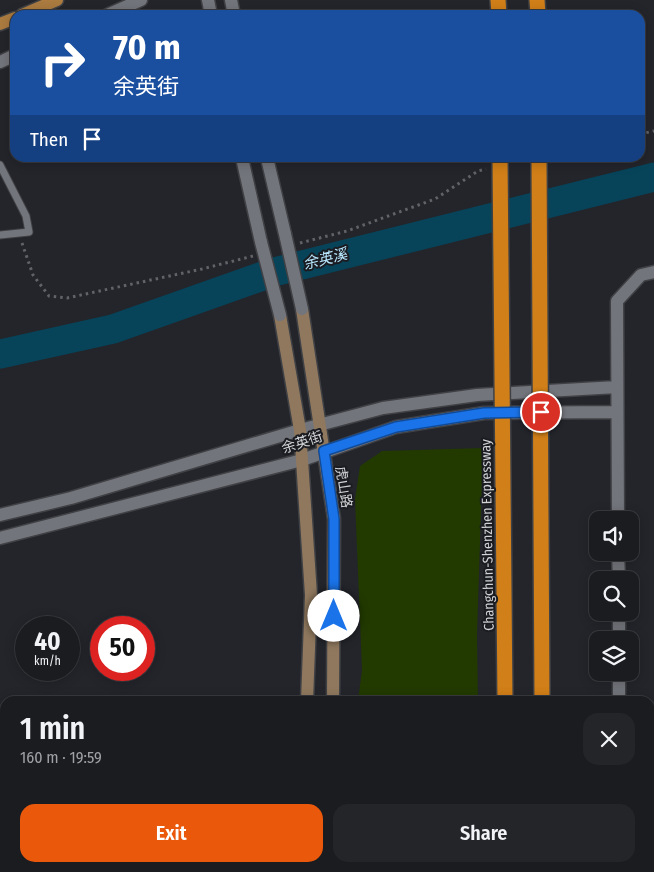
<!DOCTYPE html>
<html lang="en">
<head>
<meta charset="utf-8">
<style>
	:root { --surface:#1a1c20; --page:#232529; --text:#f1f3f6; --muted:#9fa1a5; --line:#383a3e; --accent:#ea580c }
	body { margin:0; font-family:"Fira Sans Condensed","Noto Sans SC",sans-serif; background:var(--page); color:var(--text); height:100vh; display:flex; flex-direction:column; font-size:19px; white-space:nowrap }
	* { box-sizing:border-box; margin:0 }
	p { font-size:16px; color:var(--muted) }
	.icon { flex:none; width:28px; height:28px; fill:none; stroke:currentColor; stroke-width:2; stroke-linecap:round; stroke-linejoin:round }
	.map { position:relative; flex:1; overflow:hidden }
	.details { position:absolute; left:0px; top:696px; width:655px; height:176px; display:flex; flex-direction:column; background:var(--surface); border-radius:15px 15px 0 0; box-shadow:0 2px 12px #0003,0 0 0 1px var(--line) }
	.details>* { flex:none }
	.banner { position:absolute; left:10px; top:10px; width:635px; height:152px; border-radius:15px; box-shadow:0 2px 12px #0003,0 0 0 1px var(--line); background:#1a4fa0; color:#fff; overflow:hidden }
	.buttons { position:absolute; left:589px; top:511px; display:grid; gap:10px }
	.buttons a { display:grid; place-items:center; width:50px; height:50px; border-radius:10px; background:var(--surface); box-shadow:0 2px 12px #0003,0 0 0 1px var(--line); font-size:25px }
	.speed { position:absolute; left:15px; top:616px; display:flex; gap:10px; font-size:25px; font-weight:700; text-align:center }
	.speed>* { display:grid; place-content:center; width:65px; height:65px; border-radius:50%; background:var(--surface); box-shadow:0 2px 12px #0003,0 0 0 1px var(--line); line-height:1 }
	.speed small { font-size:12px; font-weight:400 }
	.speed .limit { border:8px solid #d22; background:#fff; color:#111 }
	.pin { position:absolute; display:grid; place-items:center; width:42px; height:42px; color:#fff; margin:-21px; border:2px solid #fff; border-radius:50%; box-shadow:0 1px 5px #0007 }
	.me { position:absolute; width:55px; margin:-28px; rotate:0deg; stroke-linejoin:round; filter:drop-shadow(0 0 4px #0008) }
	.turn { display:flex; align-items:center; gap:18px; height:105px; padding:0 20px; font-size:22px }
	.turn .icon { width:65px; height:65px; stroke-width:2.5 }
	.turn b { display:block; font-size:35px; line-height:42px }
	.then { display:flex; align-items:center; height:48px; padding:0 20px; background:#0003; gap:10px; font-size:19px }
	.round { display:grid; place-items:center; flex:none; width:52px; height:52px; border-radius:15px; background:var(--page) }
	.headline { display:flex; align-items:center; justify-content:space-between; height:85px; padding:0 20px }
	h1 { font-size:30px; font-weight:600; line-height:38px }
	.button { display:flex; gap:10px; margin-top:auto; padding:10px 20px }
	.button a { flex:1; height:58px; border-radius:15px; background:var(--accent); color:#fff; font-size:20px; font-weight:600; line-height:58px; text-align:center }
	.button a+a { background:var(--page); color:var(--text) }
	.map>svg:first-child { display:block }
	.green { fill:#223a00 }
	.lines { fill:none; stroke-linecap:round; stroke-linejoin:round }
	.river { stroke:#07445a; stroke-width:29 }
	.service-casing { stroke:#404145; stroke-width:9 }
	.minor-casing { stroke:#404145; stroke-width:15 }
	.tertiary-casing { stroke:#404145; stroke-width:15 }
	.secondary-casing { stroke:#404145; stroke-width:15 }
	.primary-casing { stroke:#404145; stroke-width:15 }
	.motorway-casing { stroke:#404145; stroke-width:18 }
	.path { stroke:#616368; stroke-width:3; stroke-dasharray:2.5 4; stroke-linecap:butt }
	.service { stroke:#73757c; stroke-width:7 }
	.minor { stroke:#73757c; stroke-width:12 }
	.tertiary { stroke:#73757c; stroke-width:12 }
	.secondary { stroke:#8f785e; stroke-width:12 }
	.primary { stroke:#ab7b40; stroke-width:12 }
	.motorway { stroke:#d17f18; stroke-width:15 }
	.tertiary-bridge-casing { stroke:#404145; stroke-width:15; stroke-linecap:butt }
	.motorway-bridge-casing { stroke:#404145; stroke-width:18; stroke-linecap:butt }
	.tertiary-bridge { stroke:#73757c; stroke-width:12 }
	.motorway-bridge { stroke:#d17f18; stroke-width:15 }
	.route-casing { stroke:#114b97; stroke-width:12 }
	.route { stroke:#1a73e8; stroke-width:9 }
	.labels { text-anchor:middle; stroke-width:4; stroke-linejoin:round; paint-order:stroke }
	.street-label { font-size:14px; fill:#d0d2d5; stroke:#1a1c21 }
	.water-label { font-size:15px; font-style:italic; fill:#b7e6fd; stroke:#1a1c21 }
</style>
</head>
<body>
<div class="map">
<svg width="654" height="872" viewBox="0 0 654 872">
	<rect width="100%" height="100%" fill="#23252b"/>
	<!-- green -->
	<path class="green" d="M483 448 477 636 478 701H358L362 670 355 500 360 466 382 451Z
		M351 868H478V872H351Z"/>
	<g class="lines">
		<!-- river -->
		<path class="river" d="M0 354 113 329 274 272 654 177"/>
		<!-- service casing -->
		<g class="service-casing">
			<path id="service" d="M0 165 26 216 29 232 0 235"/>
		</g>
		<!-- minor casing -->
		<g class="minor-casing">
			<path id="minor" d="M107 15 141 0
				M0 62 15 55"/>
		</g>
		<!-- tertiary casing -->
		<g class="tertiary-casing">
			<path id="tertiary" d="M208 0 211 15
				M231 0 234 15
				M242 158 261 242
				M267 158 285 234
				M0 515 71 498 300 430 383 408 477 395 617 387
				M618 520 617 301 641 275 654 272
				M0 538 302 460 396 427 484 413 617 412
				M618 552 619 580
				M619 612V640
				M619 672V701
				M621 868V872"/>
		</g>
		<!-- secondary casing -->
		<g class="secondary-casing">
			<path id="secondary" d="M302 309 334 519 333 701
				M280 315 300 430 311 595 307 701
				M301 872V868
				M329 872V868"/>
		</g>
		<!-- primary casing -->
		<g class="primary-casing">
			<path id="primary" d="M22 15 57 0
				M0 24 15 18"/>
		</g>
		<!-- motorway casing -->
		<g class="motorway-casing">
			<path id="motorway" d="M498 0 499 15
				M537 0 538 15
				M545 868V872
				M500 872V868"/>
		</g>
		<!-- path -->
		<path class="path" d="M640 134 654 131
			M22 243 33 275 49 296 67 298 202 269 253 256
			M300 243 347 231 435 199 478 171 486 169"/>
		<!-- service -->
		<use href="#service" class="service"/>
		<!-- minor -->
		<use href="#minor" class="minor"/>
		<!-- tertiary -->
		<use href="#tertiary" class="tertiary"/>
		<!-- secondary -->
		<use href="#secondary" class="secondary"/>
		<!-- primary -->
		<use href="#primary" class="primary"/>
		<!-- motorway -->
		<use href="#motorway" class="motorway"/>
		<!-- tertiary-bridge casing -->
		<g class="tertiary-bridge-casing">
			<path id="tertiary-bridge" d="M285 234 302 309
				M261 242 280 315"/>
		</g>
		<!-- motorway-bridge casing -->
		<g class="motorway-bridge-casing">
			<path id="motorway-bridge" d="M500 158 505 701
				M539 158 542 701"/>
		</g>
		<!-- tertiary-bridge -->
		<use href="#tertiary-bridge" class="tertiary-bridge"/>
		<!-- motorway-bridge -->
		<use href="#motorway-bridge" class="motorway-bridge"/>
	</g>
	<g class="lines">
		<!-- route casing -->
		<g class="route-casing">
			<path id="route" d="M334 616V519L324 451 396 427 484 413 541 412"/>
		</g>
		<!-- route -->
		<use href="#route" class="route"/>
	</g>
	<g class="labels">
		<!-- street labels -->
		<g class="street-label">
			<text transform="translate(302 442) rotate(-18)" y="5">余英街</text>
			<text transform="translate(344 487) rotate(81)" y="5">虎山路</text>
			<text transform="translate(487 535) rotate(-91)" y="5">Changchun-Shenzhen Expressway</text>
		</g>
		<!-- water labels -->
		<g class="water-label">
			<text transform="translate(325 259) rotate(-14)" y="5">余英溪</text>
		</g>
	</g>
</svg>
<div class="buttons">
<a><svg class="icon" aria-label="sound" viewBox="0 0 24 24"><path d="M4 9h4l5-4v14l-5-4H4zM17 9q2 3 0 6"/></svg></a>
<a><svg class="icon" aria-label="search" viewBox="0 0 24 24"><circle cx="10" cy="10" r="6"/><path d="M15 15l6 6"/></svg></a>
<a><svg class="icon" aria-label="layers" viewBox="0 0 24 24"><path d="M12 4l9 5-9 5-9-5zM3 14l9 5 9-5"/></svg></a>
</div>
<div class="speed"><div>40<small>km/h</small></div><div class="limit">50</div></div>
<div class="pin" style="left:541px;top:412px;background:#d93025"><svg class="icon" aria-label="arrive" viewBox="0 0 24 24"><path d="M6 21V4h12l-3 4 3 4H6"/></svg></div>
<svg class="me" style="left:334px;top:616px" viewBox="-20 -20 40 40"><circle r="19" fill="#fff"/><path d="M0-13L10 11 0 6-10 11z" fill="#1a73e8"/></svg>
<div class="banner">
<div class="turn"><svg class="icon" aria-label="right" viewBox="0 0 24 24"><path d="M7 20v-9h11M14 6l5 5-5 5"/></svg><div><b>70 m</b>余英街</div></div>
<div class="then">Then<svg class="icon" aria-label="arrive" viewBox="0 0 24 24"><path d="M6 21V4h12l-3 4 3 4H6"/></svg></div>
</div>
<section class="details">
<div class="headline"><div><h1>1 min</h1><p>160 m · 19:59</p></div><a class="round"><svg class="icon" aria-label="close" viewBox="0 0 24 24"><path d="M6 6l12 12M18 6L6 18"/></svg></a></div>
<div class="button"><a>Exit</a><a>Share</a></div>
</section>
</div>
</body>
</html>
